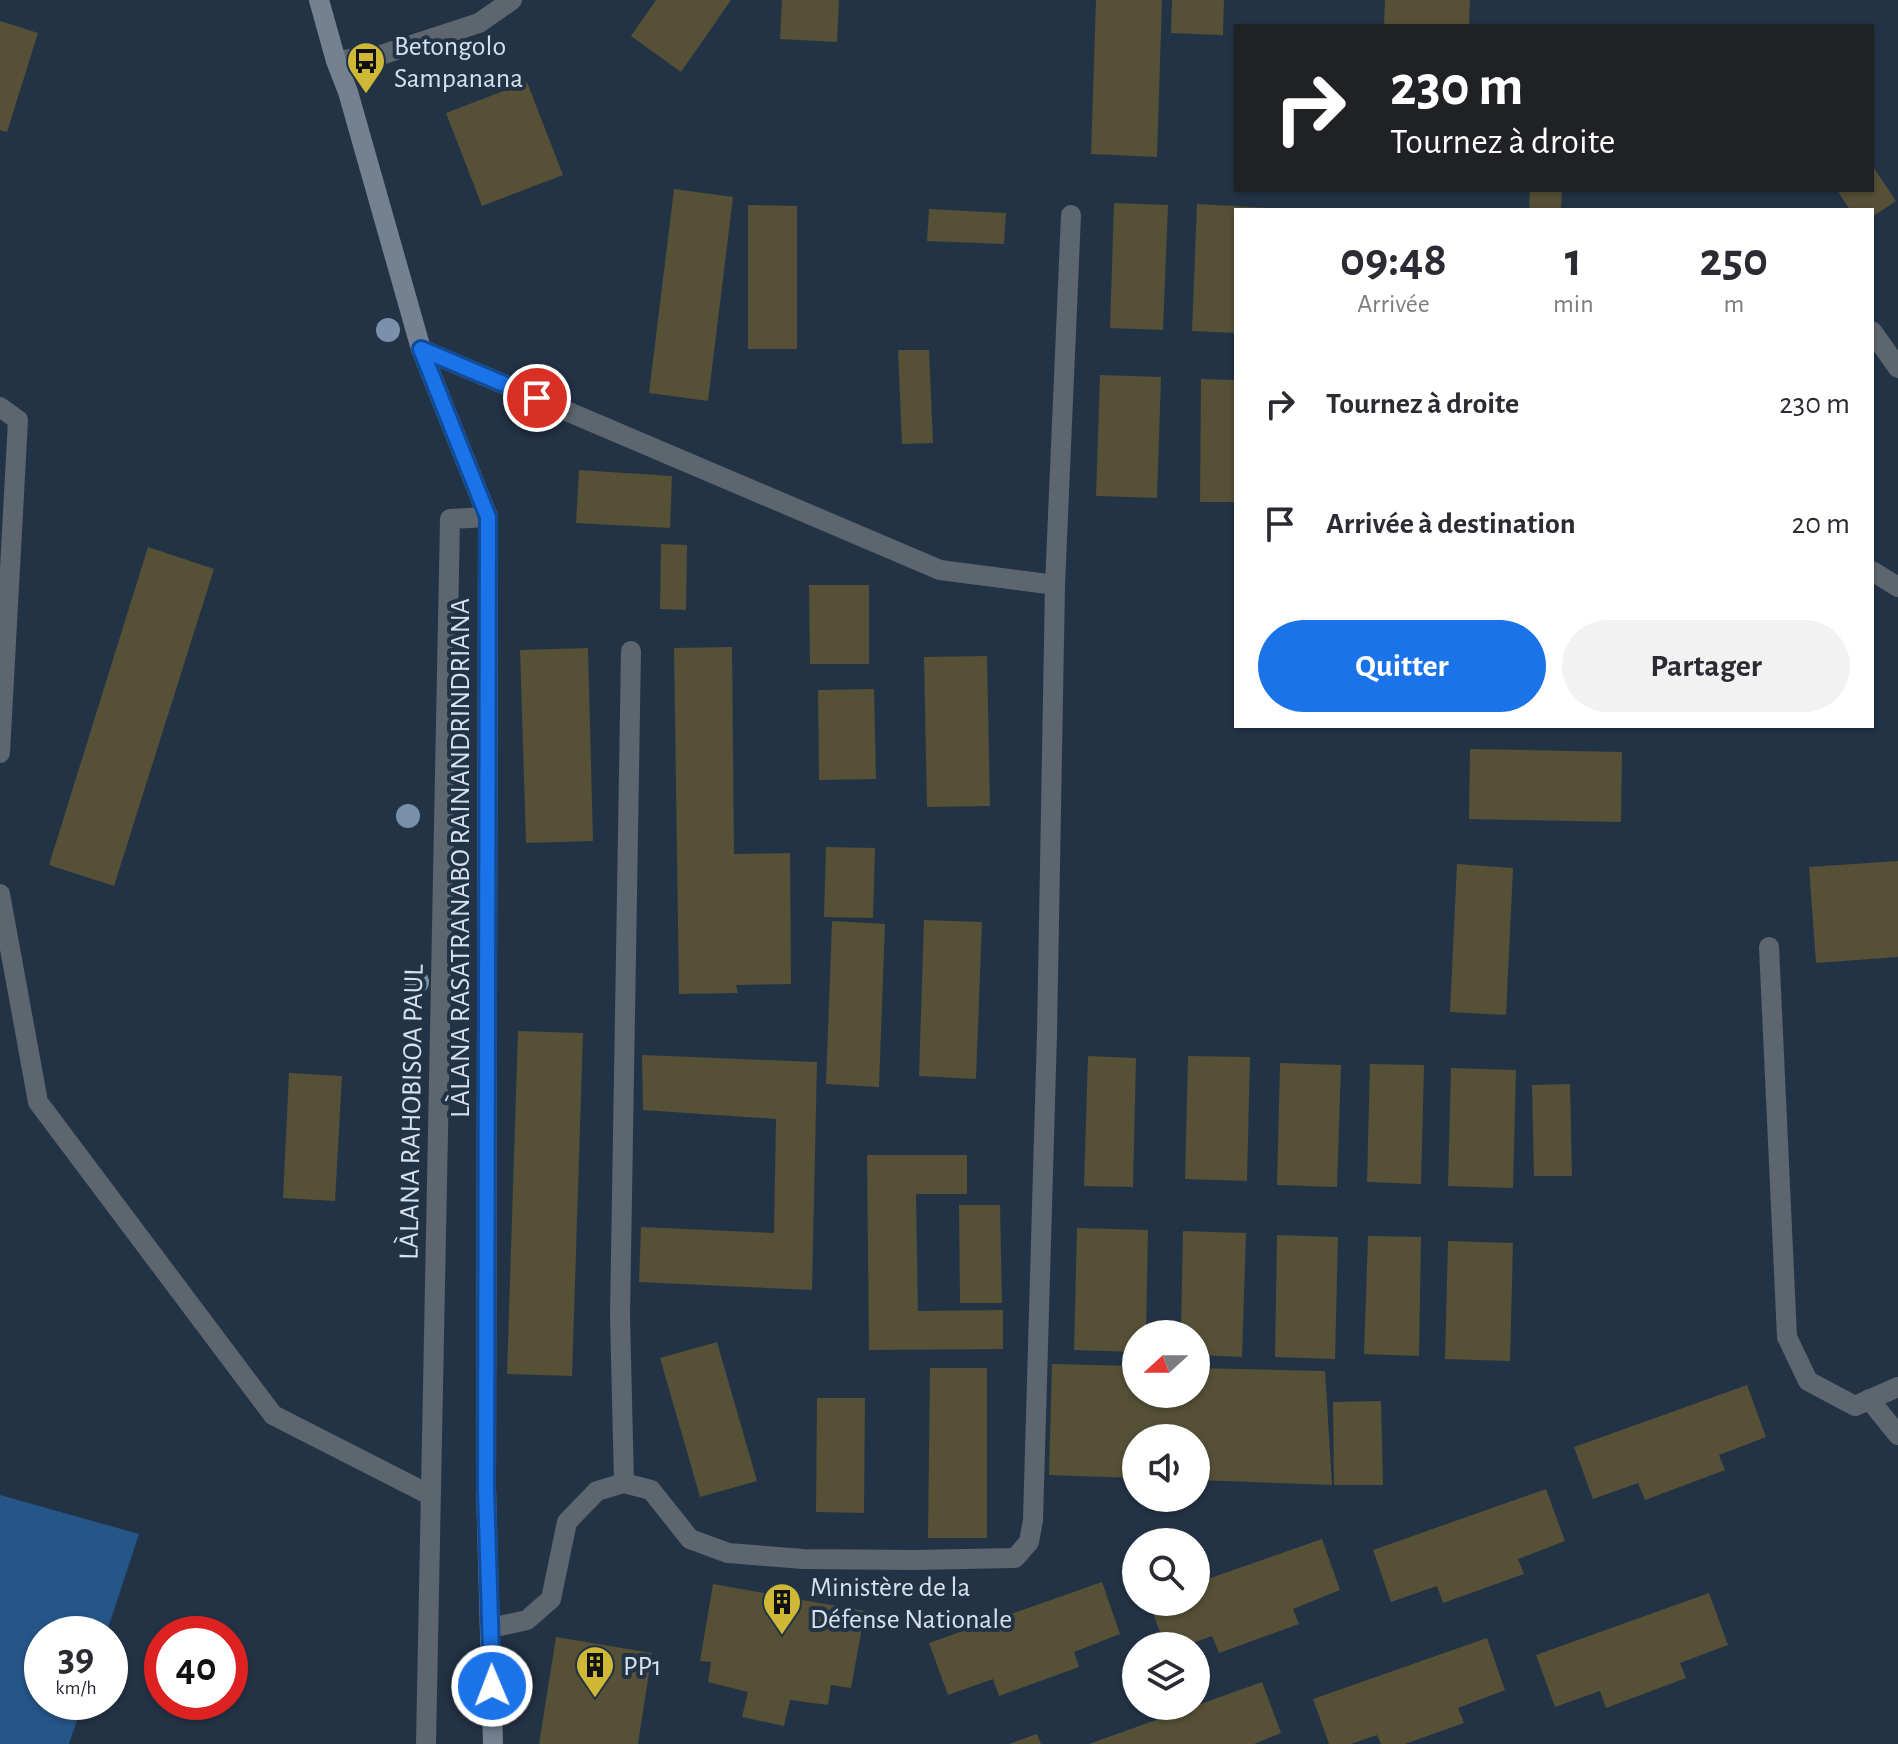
<!DOCTYPE html>
<html lang="fr">
<head>
<meta charset="utf-8">
<style>
	:root { --surface:#fff; --page:#f2f2f3; --text:#2b2b33; --muted:#7c7c81; --accent:#1a73e8 }
	body { margin:0; font-family:"Alegreya Sans",sans-serif; background:var(--page); color:var(--text); height:100vh; display:flex; flex-direction:column; font-size:30px; white-space:nowrap }
	* { box-sizing:border-box; margin:0 }
	p { font-size:26px; color:var(--muted) }
	.icon { flex:none; width:44px; height:44px; fill:none; stroke:currentColor; stroke-width:2; stroke-linecap:round; stroke-linejoin:round }
	.map { position:relative; flex:1; overflow:hidden }
	.drawer { position:absolute; left:1234px; top:208px; width:640px; height:520px; display:flex; flex-direction:column; background:var(--surface); border-radius:0px; box-shadow:0 2px 6px #0004 }
	.drawer>* { flex:none }
	.guide { position:absolute; left:1234px; top:24px; width:640px; height:168px; border-radius:0px; box-shadow:0 2px 6px #0004; background:#202124; color:#fff; overflow:hidden }
	.needle { width:52px; rotate:249deg }
	.buttons { position:absolute; left:1122px; top:1320px; display:grid; gap:16px }
	.buttons a { display:grid; place-items:center; width:88px; height:88px; border-radius:50%; background:var(--surface); box-shadow:0 2px 6px #0004; font-size:40px }
	.speed { position:absolute; left:24px; top:1616px; display:flex; gap:16px; font-size:40px; font-weight:700; text-align:center }
	.speed>* { display:grid; place-content:center; width:104px; height:104px; border-radius:50%; background:var(--surface); box-shadow:0 2px 6px #0004; line-height:1 }
	.speed small { font-size:20px; font-weight:400 }
	.speed .limit { border:12px solid #d22; background:#fff; color:#111 }
	.pin { position:absolute; display:grid; place-items:center; width:68px; height:68px; color:#fff; margin:-34px; border:4px solid #fff; border-radius:50%; box-shadow:0 2px 8px #0007 }
	.me { position:absolute; width:88px; margin:-44px; rotate:359deg; stroke-linejoin:round; filter:drop-shadow(0 0 6px #0008) }
	.turn { display:flex; align-items:center; gap:28px; height:168px; padding:0 24px; font-size:36px }
	.turn .icon { width:104px; height:104px; stroke-width:2.5 }
	.turn b { display:block; font-size:56px; line-height:68px }
	.eta { display:flex; justify-content:space-evenly; align-items:center; height:136px; text-align:center }
	.eta b { font-size:48px; font-weight:700; line-height:56px }
	.button { display:flex; gap:16px; margin-top:auto; padding:16px 24px }
	.button a { flex:1; height:92px; border-radius:48px; background:var(--accent); color:#fff; font-size:32px; font-weight:700; line-height:92px; text-align:center }
	.button a+a { background:var(--page); color:var(--text) }
	ul { padding:0; list-style:none }
	li { display:flex; align-items:center; gap:24px; height:120px; padding:0 24px }
	li div { flex:1 }
	li b { display:block; font-size:30px }
	li em { font-style:normal }
	.map>svg:first-child { display:block }
	.green { fill:#265588 }
	.building { fill:#555036 }
	.lines { fill:none; stroke-linecap:round; stroke-linejoin:round }
	.lane { stroke:#5d656e; stroke-width:20 }
	.street { stroke:#5d656e; stroke-width:20 }
	.secondary { stroke:#748190; stroke-width:20 }
	.tree { fill:#7a90ab }
	.route-casing { stroke:#114b97; stroke-width:20 }
	.route { stroke:#1a73e8; stroke-width:14 }
	.labels { text-anchor:middle; stroke-width:8; stroke-linejoin:round; paint-order:stroke }
	.poi-label { font-size:28px; fill:#d6e1ed; stroke:#233346; text-anchor:start }
	.street-label { font-size:28px; fill:#d6e1ed; stroke:#233346 }
</style>
</head>
<body>
<div class="map">
<svg width="1898" height="1744" viewBox="0 0 1898 1744">
	<rect width="100%" height="100%" fill="#233346"/>
	<!-- green -->
	<path class="green" d="M0 1495 139 1534 106 1634H42V1702H83L69 1744H0Z"/>
	<!-- building -->
	<path class="building" d="M656 0H731L681 72 631 36Z
		M782 0H839L837 42 780 39Z
		M1096 0H1162L1157 157 1091 154Z
		M1172 0H1224L1223 35 1171 33Z
		M1385 0H1470L1469 26H1384Z
		M0 21 38 33 7 132 0 130Z
		M527 82 563 175 482 206 446 113Z
		M1872 165 1896 201 1872 217V210H1850L1837 190H1872Z
		M674 189 733 197 708 401 649 393Z
		M1530 190H1562L1561 210H1529Z
		M1114 203 1168 205 1163 330 1110 328Z
		M1197 204 1269 208V210H1236V333L1192 331Z
		M748 205 797 206V349H748Z
		M929 209 1006 213 1004 244 927 241Z
		M898 350H929L933 443 902 444Z
		M1100 375 1161 377 1157 498 1096 496Z
		M1201 379 1236 380V502H1200Z
		M579 470 672 476 670 528 576 523Z
		M661 544 687 545 686 610 660 609Z
		M148 547 214 569 114 886 49 865Z
		M809 585H869V664H810Z
		M732 647 734 854 790 853 791 984 736 985 738 993 679 994 674 648Z
		M588 648 593 841 526 843 520 650Z
		M987 656 990 806 927 807 924 657Z
		M874 689 876 779 819 780 818 690Z
		M1470 749 1622 752 1621 822 1469 819Z
		M826 847 875 848 873 918 824 917Z
		M1898 861V957L1816 963 1809 867Z
		M1457 864 1513 868 1506 1015 1450 1012Z
		M924 920 982 922 976 1079 919 1076Z
		M832 921 885 924 879 1087 826 1084Z
		M518 1031 583 1033 572 1376 507 1374Z
		M642 1055 817 1062 812 1290 639 1282 641 1227 774 1233 776 1119 643 1110Z
		M1088 1056 1136 1058 1133 1187 1084 1186Z
		M1188 1056 1250 1057 1247 1181 1185 1179Z
		M1280 1063 1341 1065 1337 1187 1277 1185Z
		M1370 1064 1424 1065 1421 1184 1367 1182Z
		M1451 1068 1516 1070 1513 1188 1448 1186Z
		M289 1073 342 1076 335 1201 283 1198Z
		M1570 1084 1572 1176H1534L1532 1085Z
		M867 1155H967V1194H916L918 1311 1003 1310V1349L869 1350Z
		M959 1205H1000L1002 1303H960Z
		M1077 1228 1148 1230 1146 1334H1136V1352L1074 1350Z
		M1183 1231 1246 1233 1242 1357 1196 1355V1334H1181Z
		M1277 1235 1338 1237 1335 1359 1275 1357Z
		M1368 1236 1421 1237 1419 1356 1364 1354Z
		M1448 1241 1513 1243 1510 1361 1445 1359Z
		M717 1342 757 1481 700 1497 660 1358Z
		M1052 1364 1136 1366V1394H1196V1368L1325 1371 1332 1485 1196 1480V1438H1136V1478L1049 1475Z
		M930 1368H987V1538H928Z
		M1747 1385 1766 1437 1719 1455 1725 1470 1645 1500 1638 1483 1593 1499 1574 1447Z
		M817 1398H865L864 1513 816 1512Z
		M1381 1401 1383 1485H1334L1333 1402Z
		M1546 1489 1565 1541 1518 1559 1524 1574 1443 1603 1437 1586 1391 1602 1373 1550Z
		M1322 1539 1340 1590 1293 1609 1299 1624 1219 1653 1212 1636 1184 1646H1165L1149 1602H1196V1583Z
		M1102 1582 1120 1634 1074 1652 1079 1667 999 1696 993 1679 948 1695 929 1643Z
		M713 1584 865 1611 851 1688 831 1685 828 1705 790 1700 784 1726 742 1717 748 1692 708 1682 711 1662 700 1661Z
		M1709 1593 1728 1645 1680 1663 1686 1678 1606 1708 1600 1691 1555 1707 1536 1655Z
		M556 1637 652 1653 638 1744H539Z
		M1487 1638 1505 1690 1458 1708 1464 1723 1405 1744H1381L1377 1735 1351 1744H1329L1313 1699Z
		M1262 1682 1281 1733 1254 1744H1089Z
		M1037 1734 1041 1744H1009Z"/>
	<g class="lines">
		<!-- lane -->
		<path class="lane" d="M421 349 940 570 1055 585 1047 1033 1033 1520 1029 1542 1015 1558 914 1560 803 1559 728 1553 690 1539 651 1490 624 1483 597 1491 567 1522 551 1599 527 1620 491 1628
			M0 407 18 420 0 753
			M1055 585 1071 215
			M0 894 38 1102 273 1415 430 1495
			M624 1483 620 1316 631 651"/>
		<!-- street -->
		<path class="street" d="M336 61 381 55 479 23 512 0
			M1872 331 1898 368
			M1872 571 1898 587
			M1769 947 1787 1337 1808 1381 1855 1406 1898 1387
			M1869 1399 1898 1435
			M426 1744 450 519 488 517"/>
		<!-- secondary -->
		<path class="secondary" d="M319 0 336 61 348 92 421 349 488 517 486 1489 493 1744"/>
	</g>
	<!-- trees -->
	<g class="tree">
		<circle cx="388" cy="330" r="12"/>
		<circle cx="408" cy="816" r="12"/>
		<circle cx="417" cy="982" r="12"/>
	</g>
	<g class="lines">
		<!-- route casing -->
		<g class="route-casing">
			<path id="route" d="M492 1686 486 1489 488 517 421 349 537 398"/>
		</g>
		<!-- route -->
		<use href="#route" class="route"/>
	</g>
	<!-- icons -->
	<defs>
		<g id="bus-pin" transform="scale(2)"><path d="M0 17L-7.5 6A9.5 9.5 0 1 1 7.5 6Z" fill="#d0b837" stroke="#233346"/><path d="M-5-6H5V4H4V6H2V4H-2V6H-4V4H-5ZM-3.5-4V0h7V-4ZM-3.5 1.2v1.5H-2V1.2ZM2 1.2v1.5H3.5V1.2Z" fill="#111"/></g>
		<g id="building-pin" transform="scale(2)"><path d="M0 17L-7.5 6A9.5 9.5 0 1 1 7.5 6Z" fill="#d0b837" stroke="#233346"/><path d="M-4-6H4V6H1V3H-1V6H-4ZM-2.5-4.3h1.7v1.8h-1.7ZM.8-4.3h1.7v1.8H.8ZM-2.5-1h1.7V.8h-1.7ZM.8-1h1.7V.8H.8Z" fill="#111"/></g>
	</defs>
	<g fill-rule="evenodd">
		<use href="#bus-pin" x="366" y="61"/>
		<use href="#building-pin" x="782" y="1602"/>
		<use href="#building-pin" x="595" y="1665"/>
	</g>
	<g class="labels">
		<!-- poi labels -->
		<g class="poi-label">
			<text x="394" y="55">Betongolo<tspan x="394" dy="32">Sampanana</tspan></text>
			<text x="810" y="1596">Ministère de la<tspan x="810" dy="32">Défense Nationale</tspan></text>
			<text x="623" y="1675">PP1</text>
		</g>
		<!-- street labels -->
		<g class="street-label">
			<text transform="translate(459 858) rotate(-90)" y="10">LÀLANA RASATRANABO RAINANDRINDRIANA</text>
			<text transform="translate(410 1112) rotate(-89)" y="10">LÀLANA RAHOBISOA PAUL</text>
		</g>
	</g>
</svg>
<div class="buttons">
<a><svg class="needle" viewBox="-14 -14 28 28"><path d="M0-13l5 13h-10z" fill="#e53935"/><path d="M0 13l5-13h-10z" fill="#7c7c81"/></svg></a>
<a><svg class="icon" aria-label="sound" viewBox="0 0 24 24"><path d="M4 9h4l5-4v14l-5-4H4zM17 9q2 3 0 6"/></svg></a>
<a><svg class="icon" aria-label="search" viewBox="0 0 24 24"><circle cx="10" cy="10" r="6"/><path d="M15 15l6 6"/></svg></a>
<a><svg class="icon" aria-label="layers" viewBox="0 0 24 24"><path d="M12 4l9 5-9 5-9-5zM3 14l9 5 9-5"/></svg></a>
</div>
<div class="speed"><div>39<small>km/h</small></div><div class="limit">40</div></div>
<div class="pin" style="left:537px;top:398px;background:#d93025"><svg class="icon" aria-label="arrive" viewBox="0 0 24 24"><path d="M6 21V4h12l-3 4 3 4H6"/></svg></div>
<svg class="me" style="left:492px;top:1686px" viewBox="-20 -20 40 40"><circle r="17" fill="#1a73e8" stroke="#fff" stroke-width="3"/><path d="M0-11L8 9 0 5-8 9z" fill="#fff"/></svg>
<div class="guide">
<div class="turn"><svg class="icon" aria-label="right" viewBox="0 0 24 24"><path d="M7 20v-9h11M14 6l5 5-5 5"/></svg><div><b>230 m</b>Tournez à droite</div></div>
</div>
<section class="drawer">
<div class="eta">
<div><b>09:48</b><p>Arrivée</p></div>
<div><b>1</b><p>min</p></div>
<div><b>250</b><p>m</p></div>
</div>
<ul>
<li><svg class="icon" aria-label="right" viewBox="0 0 24 24"><path d="M7 20v-9h11M14 6l5 5-5 5"/></svg><div><b>Tournez à droite</b></div><em>230 m</em></li>
<li><svg class="icon" aria-label="arrive" viewBox="0 0 24 24"><path d="M6 21V4h12l-3 4 3 4H6"/></svg><div><b>Arrivée à destination</b></div><em>20 m</em></li>
</ul>
<div class="button"><a>Quitter</a><a>Partager</a></div>
</section>
</div>
</body>
</html>
